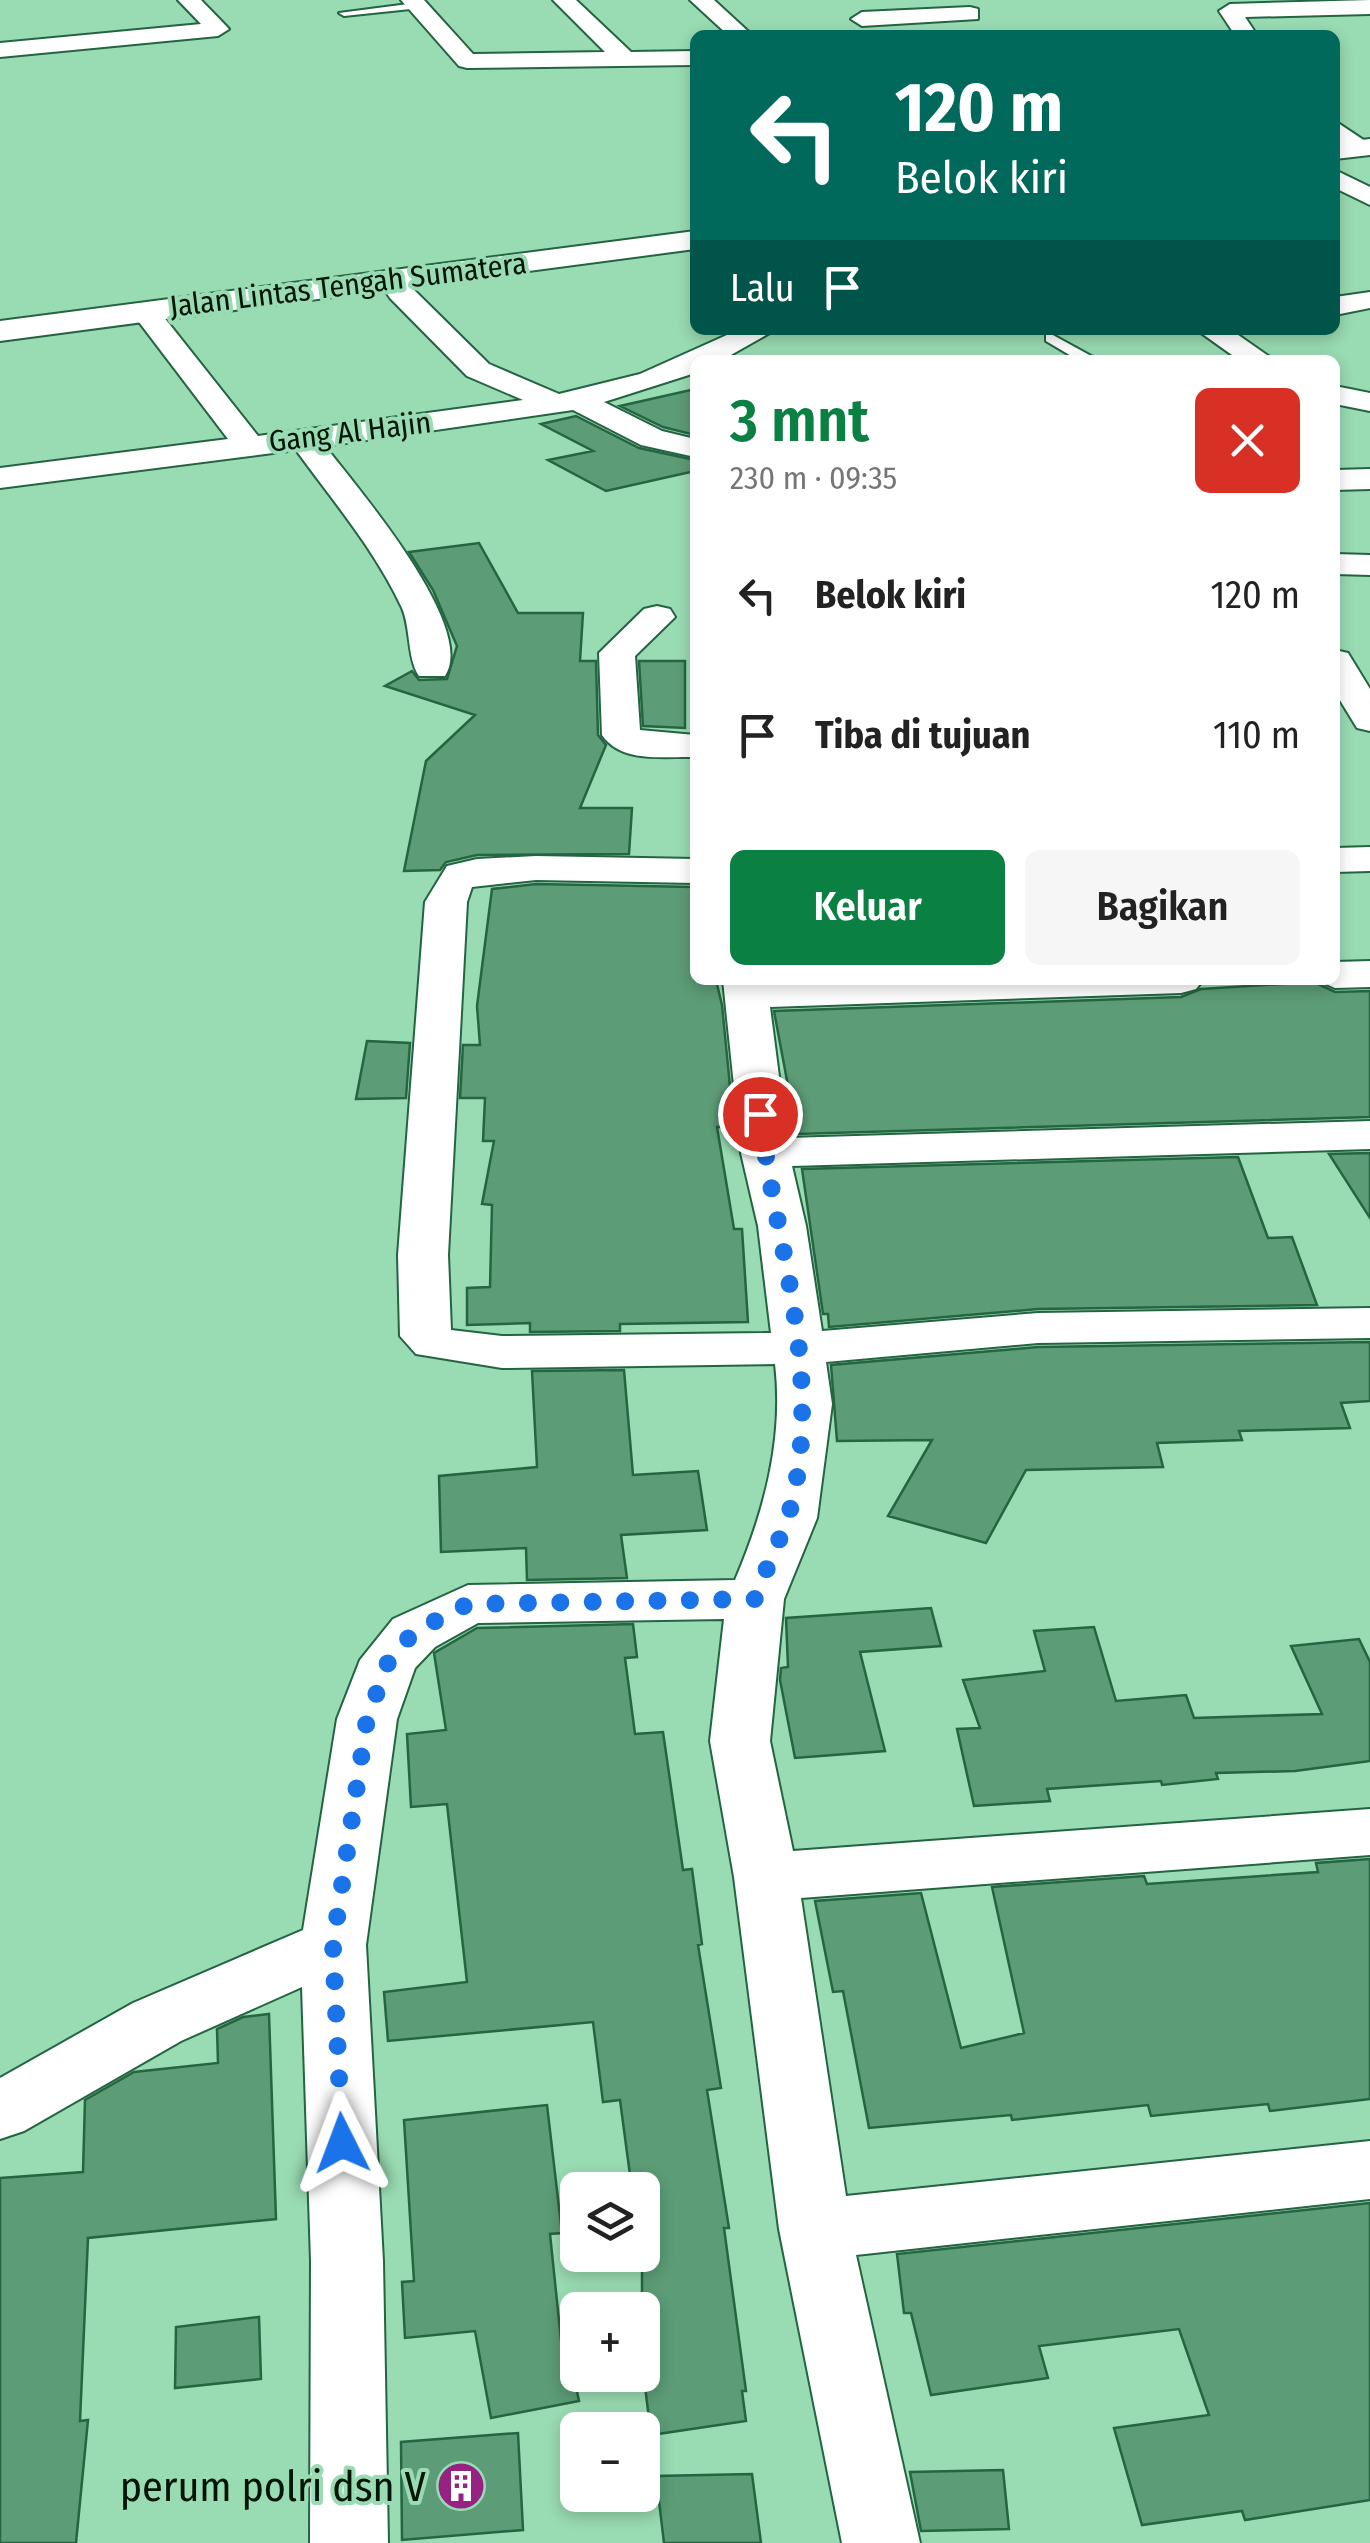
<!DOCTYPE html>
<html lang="id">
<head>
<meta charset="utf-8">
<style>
	:root { --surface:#fff; --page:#f6f6f6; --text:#222; --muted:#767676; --accent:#0b8043 }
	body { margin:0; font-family:"Fira Sans Condensed",sans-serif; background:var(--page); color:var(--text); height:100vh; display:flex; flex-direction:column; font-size:38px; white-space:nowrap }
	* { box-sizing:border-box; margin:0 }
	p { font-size:32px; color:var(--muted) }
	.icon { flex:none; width:55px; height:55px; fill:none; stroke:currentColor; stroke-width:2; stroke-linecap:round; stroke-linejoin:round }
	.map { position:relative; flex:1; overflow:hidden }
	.side { position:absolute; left:690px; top:355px; width:650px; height:630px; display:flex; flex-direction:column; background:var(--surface); border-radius:15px; box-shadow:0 5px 15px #0003 }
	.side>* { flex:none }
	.banner { position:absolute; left:690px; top:30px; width:650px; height:305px; border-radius:15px; box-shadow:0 5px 15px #0003; background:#00695c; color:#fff; overflow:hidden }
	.controls { position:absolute; left:560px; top:2172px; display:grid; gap:20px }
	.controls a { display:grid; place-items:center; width:100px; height:100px; border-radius:15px; background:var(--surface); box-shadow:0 5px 15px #0003; font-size:50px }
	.pin { position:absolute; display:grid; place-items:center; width:85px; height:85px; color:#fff; margin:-42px; border:5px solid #fff; border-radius:50%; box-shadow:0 2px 10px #0007 }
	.me { position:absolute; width:110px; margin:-55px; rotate:357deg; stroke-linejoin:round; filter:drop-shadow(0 0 8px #0008) }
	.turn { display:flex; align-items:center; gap:35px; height:210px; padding:0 40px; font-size:45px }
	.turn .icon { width:130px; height:130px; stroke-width:2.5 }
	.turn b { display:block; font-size:70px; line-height:85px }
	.then { display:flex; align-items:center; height:95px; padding:0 40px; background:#0003; gap:20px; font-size:38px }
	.round { display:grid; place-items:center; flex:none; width:105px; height:105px; border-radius:15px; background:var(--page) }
	.overview { display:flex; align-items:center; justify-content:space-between; height:170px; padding:0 40px }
	h1 { font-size:60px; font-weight:600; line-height:75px; color:var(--accent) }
	.primary-button { display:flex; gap:20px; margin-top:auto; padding:20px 40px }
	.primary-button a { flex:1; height:115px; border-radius:15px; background:var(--accent); color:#fff; font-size:40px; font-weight:600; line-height:115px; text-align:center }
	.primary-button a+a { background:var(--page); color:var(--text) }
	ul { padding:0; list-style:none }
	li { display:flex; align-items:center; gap:30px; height:140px; padding:0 40px }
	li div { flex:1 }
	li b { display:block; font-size:38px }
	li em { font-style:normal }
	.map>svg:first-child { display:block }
	.building { fill:#5c9c76; stroke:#256542; stroke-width:2.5 }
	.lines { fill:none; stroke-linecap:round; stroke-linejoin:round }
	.service-casing { stroke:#236441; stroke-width:4 }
	.minor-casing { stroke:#236441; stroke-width:4 }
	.trunk-casing { stroke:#236441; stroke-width:4 }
	.service { fill:#fff; fill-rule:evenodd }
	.minor { fill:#fff; fill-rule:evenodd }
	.trunk { fill:#fff; fill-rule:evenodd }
	.route { stroke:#1a73e8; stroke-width:18; stroke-dasharray:0 32.4 }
	.labels { text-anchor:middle; stroke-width:8; stroke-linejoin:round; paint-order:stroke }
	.far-street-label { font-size:30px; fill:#001407; stroke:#99dbb2 }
	.near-poi-label { font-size:42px; fill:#001407; stroke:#99dbb2; text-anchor:end }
</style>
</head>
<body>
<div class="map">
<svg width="1370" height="2543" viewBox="0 0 1370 2543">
	<rect width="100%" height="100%" fill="#99dbb2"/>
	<!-- building -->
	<path class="building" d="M695 389V435L663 427 620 406Z
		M576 416 639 448 695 460V471L606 491 548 460 593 451 541 424Z
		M479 543 518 613H583L580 661H596L598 735 606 745 580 808H632L629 854 477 855 446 862 440 870 404 871 426 761 475 715 385 686 412 671 419 680 447 679 457 646 433 590 409 552Z
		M639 661H685V728L643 726Z
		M536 884 695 887V980H716L722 1005 734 1127H717L734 1229H742L748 1322 620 1324V1331L530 1332V1323L467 1325V1288L490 1287 492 1205 482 1204 494 1141H483L485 1098H460L463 1045H480L477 1006 492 889Z
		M1314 982 1335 992 1370 991V1117L797 1134 774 1011 1181 997 1201 989Z
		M367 1041 410 1043 406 1098 356 1099Z
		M1370 1153V1218L1329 1154Z
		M1238 1157 1268 1238 1292 1237 1317 1305 1038 1309 829 1327 828 1314H823L802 1169Z
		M1370 1342V1401L1341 1403 1350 1428 1239 1431 1242 1440 1157 1443 1163 1467 1026 1470 986 1543 888 1516 932 1440 837 1441 831 1365 1038 1347Z
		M624 1370 633 1475 698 1471 707 1530 621 1535 627 1578 527 1580 526 1548 441 1552 439 1476 537 1467 532 1371Z
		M931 1608 941 1646 860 1652 885 1751 795 1758 780 1680 781 1668 788 1667 786 1618Z
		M633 1624 637 1657 625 1658 635 1734 663 1732 683 1870 692 1869 702 1944 698 1945 721 2088 707 2090 729 2228H724L746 2391H742L746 2421 651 2435 642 2362V2190H632L620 2100 603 2102 593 2022 388 2041 384 1992 467 1982 447 1804 411 1807 407 1734 446 1730 434 1653 477 1628Z
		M1094 1627 1116 1701 1186 1695 1194 1718 1322 1714 1291 1646 1359 1639 1370 1662V1761L1295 1771 1216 1773 1218 1779 1162 1785 1161 1781 1047 1789 1050 1801 974 1806 957 1729 980 1728 963 1680 1045 1671 1034 1631Z
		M1370 1859V2099L1270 2111 1268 2104 1151 2116 1148 2105 1012 2120 1011 2115 869 2128 843 1991 833 1992 815 1901 921 1893 961 2048 1024 2033 992 1887 1144 1876 1147 1884 1318 1872 1316 1863Z
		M269 2014 276 2219 88 2238 80 2421 88 2420 76 2543H0V2178L83 2172 85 2100 134 2072 218 2063 217 2029 243 2017Z
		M547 2105 562 2233 550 2234 563 2359 570 2358 579 2401 491 2418 475 2331 405 2338 402 2282 414 2281 404 2120Z
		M1370 2203V2500L1245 2520 1242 2511 1142 2525 1114 2428 1209 2415 1179 2329 1039 2346 1048 2378 931 2395 911 2313H904L897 2254Z
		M259 2317 261 2379 175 2388 176 2327Z
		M518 2433 523 2530 402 2540 401 2442Z
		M1003 2470 1009 2529 921 2531 910 2472Z
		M752 2474 761 2543H664L656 2476Z"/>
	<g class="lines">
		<!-- service casing -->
		<g class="service-casing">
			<path id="service" d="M416 3 420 8 344 16 339 13Z
				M1051 334 1093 357 1095 360H1078L1046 341V335Z"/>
		</g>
		<!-- minor casing -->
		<g class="minor-casing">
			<path id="minor" d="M178 0H201L229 29 218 36 0 57V43L201 24Z
				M401 0H424L473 54 605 52 553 0H576L631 52 695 51V65L467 68 459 66Z
				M690 0H714L752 35H728Z
				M1370 0V14L1245 17 1257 35H1235L1219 11 1230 4Z
				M970 7 978 9V19L862 26 851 19 862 12Z
				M1335 121 1368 143V153H1350L1335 140Z
				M1335 170 1370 187V205L1335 188Z
				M400 284 410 286 489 364 559 394 640 374 738 330H775L722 360H695V373L604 402 662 431 695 439V457L641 445 573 410 325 446C355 485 478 627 445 676H419C407 658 411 629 402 608 375 550 333 501 296 450L0 488V468L228 439 139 322 153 313 163 316 258 436 523 400 467 376 390 298 386 292 390 286Z
				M1370 292V308L1335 315V297Z
				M1197 330H1231L1274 360H1239Z
				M1335 386 1370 393V411L1335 404Z
				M1370 469V489L1335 490V470Z
				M1335 554 1370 555V575L1335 574Z
				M657 606 670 609 675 617 635 656 640 730 695 735V757C664 756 622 764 602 735L599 653 644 609Z
				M1335 650 1348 653 1370 689V731L1357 728 1335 692Z
				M1370 847V871L1335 872V848Z
				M536 856 695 859V883L536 880 472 887 467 902 448 1255 451 1330 502 1336 771 1333 758 1226 741 1153 723 980H1203L1196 989 1181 993 770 1007 787 1138 1370 1121V1149L792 1166 806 1226 822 1331 1038 1313 1370 1308V1338L1038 1343 826 1362 832 1404 817 1518 784 1599 770 1741 793 1851 1370 1809V1855L801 1898 846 2196 1370 2141V2199L856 2255 920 2543H842L779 2229 734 1877 710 1741 724 1619 478 1623 435 1647 415 1668 397 1719 366 1945 383 2261 388 2543H310L311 2261 302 1987 181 2041 24 2131 0 2139V2078L133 2003 303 1930 337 1719 360 1660 393 1619 468 1585 735 1580C764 1512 784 1439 775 1364L502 1368 416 1354 400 1336 398 1255 425 902 447 866 477 859Z
				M1370 961V987L1335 988 1317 980H1335V962Z"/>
		</g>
		<!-- trunk casing -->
		<g class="trunk-casing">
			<path id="trunk" d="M1370 139V155L1335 159V143Z
				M695 231V249L0 341V321Z"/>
		</g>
		<!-- service -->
		<use href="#service" class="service"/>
		<!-- minor -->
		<use href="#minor" class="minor"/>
		<!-- trunk -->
		<use href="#trunk" class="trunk"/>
	</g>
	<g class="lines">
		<!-- route -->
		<path class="route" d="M342 2143 333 1945 367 1719 389 1660 414 1632 468 1604 755 1599C768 1561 790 1524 796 1484 818 1353 775 1241 760 1114"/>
	</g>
	<!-- icons -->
	<defs>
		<g id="building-disc" transform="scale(2.5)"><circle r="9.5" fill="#962382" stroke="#99dbb2"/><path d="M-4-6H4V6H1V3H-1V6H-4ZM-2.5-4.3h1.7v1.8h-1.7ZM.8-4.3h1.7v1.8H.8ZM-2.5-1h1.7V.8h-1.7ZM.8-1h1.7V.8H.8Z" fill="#fff"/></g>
	</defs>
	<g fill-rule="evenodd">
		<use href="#building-disc" x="461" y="2486"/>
	</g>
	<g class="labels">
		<!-- far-street labels -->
		<g class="far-street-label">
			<text transform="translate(348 285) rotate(-7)" y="10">Jalan Lintas Tengah Sumatera</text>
			<text transform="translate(350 432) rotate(-7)" y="10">Gang Al Hajin</text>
		</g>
		<!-- near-poi labels -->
		<g class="near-poi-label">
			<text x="426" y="2501">perum polri dsn V</text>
		</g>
	</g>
</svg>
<div class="controls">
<a><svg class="icon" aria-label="layers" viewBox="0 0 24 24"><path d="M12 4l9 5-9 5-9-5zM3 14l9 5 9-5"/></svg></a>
<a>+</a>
<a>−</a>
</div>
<div class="pin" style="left:760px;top:1114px;background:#d93025"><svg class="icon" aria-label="arrive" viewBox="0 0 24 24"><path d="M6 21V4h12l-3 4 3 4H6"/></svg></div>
<svg class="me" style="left:342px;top:2143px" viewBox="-20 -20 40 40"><path d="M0-17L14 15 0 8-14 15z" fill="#1a73e8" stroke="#fff" stroke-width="4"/></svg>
<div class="banner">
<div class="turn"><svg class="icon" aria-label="left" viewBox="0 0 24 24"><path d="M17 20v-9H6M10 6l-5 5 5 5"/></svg><div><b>120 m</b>Belok kiri</div></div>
<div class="then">Lalu<svg class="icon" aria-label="arrive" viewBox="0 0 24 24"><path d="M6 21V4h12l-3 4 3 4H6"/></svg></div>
</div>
<section class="side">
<div class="overview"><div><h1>3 mnt</h1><p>230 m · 09:35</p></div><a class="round" style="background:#d93025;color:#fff"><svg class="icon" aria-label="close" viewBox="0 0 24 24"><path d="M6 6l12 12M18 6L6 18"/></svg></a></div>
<ul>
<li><svg class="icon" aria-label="left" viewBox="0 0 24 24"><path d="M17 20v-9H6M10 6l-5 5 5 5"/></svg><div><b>Belok kiri</b></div><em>120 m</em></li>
<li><svg class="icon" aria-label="arrive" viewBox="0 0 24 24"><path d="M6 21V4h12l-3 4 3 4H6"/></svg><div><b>Tiba di tujuan</b></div><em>110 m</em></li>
</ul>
<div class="primary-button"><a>Keluar</a><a>Bagikan</a></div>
</section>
</div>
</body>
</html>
